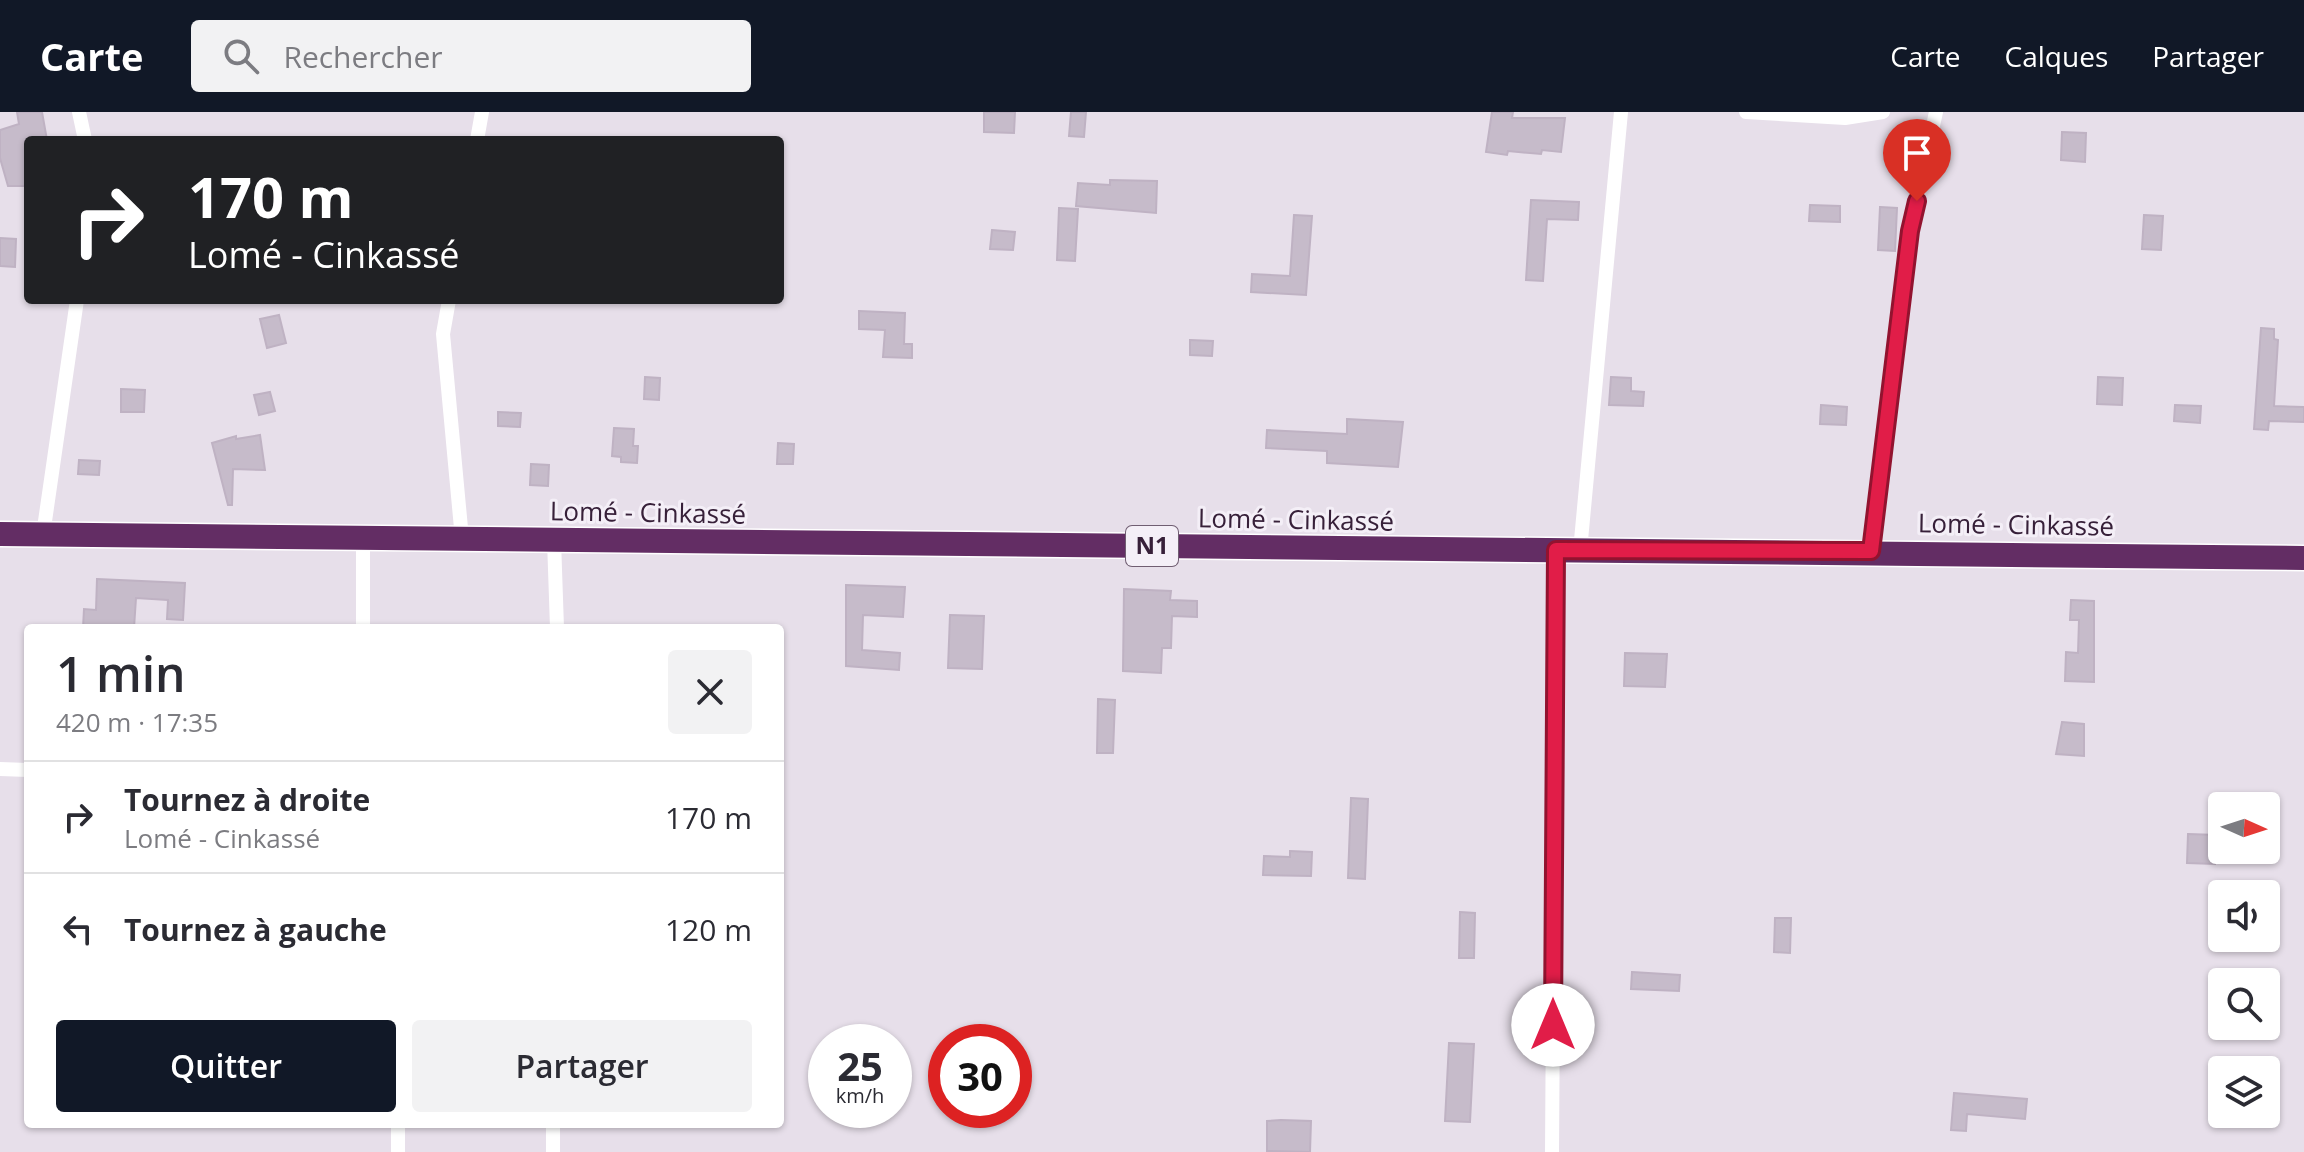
<!DOCTYPE html>
<html lang="fr">
<head>
<meta charset="utf-8">
<style>
	:root { --surface:#fff; --page:#f2f2f3; --text:#2b2b33; --muted:#7c7c81; --line:#e1e1e2; --accent:#111827 }
	body { margin:0; font-family:"Open Sans",sans-serif; background:var(--page); color:var(--text); height:100vh; display:flex; flex-direction:column; font-size:30px; white-space:nowrap }
	* { box-sizing:border-box; margin:0 }
	p { font-size:26px; color:var(--muted) }
	.icon { flex:none; width:44px; height:44px; fill:none; stroke:currentColor; stroke-width:2; stroke-linecap:round; stroke-linejoin:round }
	.map { position:relative; flex:1; overflow:hidden }
	.details { position:absolute; left:24px; top:512px; width:760px; height:504px; display:flex; flex-direction:column; background:var(--surface); border-radius:8px; box-shadow:0 2px 6px #0004 }
	.details>* { flex:none }
	.top-card { position:absolute; left:24px; top:24px; width:760px; height:168px; border-radius:8px; box-shadow:0 2px 6px #0004; background:#202124; color:#fff; overflow:hidden }
	.needle { width:52px; rotate:93deg }
	.fabs { position:absolute; left:2208px; top:680px; display:grid; gap:16px }
	.fabs a { display:grid; place-items:center; width:72px; height:72px; border-radius:8px; background:var(--surface); box-shadow:0 2px 6px #0004; font-size:40px }
	.speed { position:absolute; left:808px; top:912px; display:flex; gap:16px; font-size:40px; font-weight:700; text-align:center }
	.speed>* { display:grid; place-content:center; width:104px; height:104px; border-radius:50%; background:var(--surface); box-shadow:0 2px 6px #0004; line-height:1 }
	.speed small { font-size:20px; font-weight:400 }
	.speed .limit { border:12px solid #d22; background:#fff; color:#111 }
	.pin { position:absolute; display:grid; place-items:center; width:68px; height:68px; color:#fff; margin:-82px -34px; border-radius:50% 50% 50% 0; rotate:-45deg; box-shadow:0 0 8px #0007 }
	.pin .icon { rotate:45deg }
	.me { position:absolute; width:88px; margin:-44px; rotate:0deg; stroke-linejoin:round; filter:drop-shadow(0 0 6px #0008) }
	.turn { display:flex; align-items:center; gap:28px; height:168px; padding:0 32px; font-size:36px }
	.turn .icon { width:104px; height:104px; stroke-width:2.5 }
	.turn b { display:block; font-size:56px; line-height:68px }
	.round { display:grid; place-items:center; flex:none; width:84px; height:84px; border-radius:8px; background:var(--page) }
	.overview { display:flex; align-items:center; justify-content:space-between; height:136px; padding:0 32px }
	h1 { font-size:48px; font-weight:600; line-height:60px }
	.action { display:flex; gap:16px; margin-top:auto; padding:16px 32px }
	.action a { flex:1; height:92px; border-radius:8px; background:var(--accent); color:#fff; font-size:32px; font-weight:600; line-height:92px; text-align:center }
	.action a+a { background:var(--page); color:var(--text) }
	ul { padding:0; list-style:none }
	li { display:flex; align-items:center; gap:24px; height:112px; padding:0 32px; border-top:2px solid var(--line) }
	li div { flex:1 }
	li b { display:block; font-size:30px }
	li em { font-style:normal }
	header { display:flex; align-items:center; gap:48px; box-sizing:border-box; height:112px; padding:0 40px; background:var(--accent); color:#fff }
	header strong { font-size:38px }
	nav { display:flex; gap:44px; margin-inline-start:auto; font-size:28px }
	.search { width:560px; height:72px; background:var(--page); display:flex; align-items:center; gap:20px; box-sizing:border-box; padding:0 28px; border-radius:8px; color:var(--muted); font-size:30px }
	.map>svg:first-child { display:block }
	.building { fill:#c6bbca; stroke:#bfb2c3; stroke-width:2 }
	.lines { fill:none; stroke-linecap:round; stroke-linejoin:round }
	.highway-casing { stroke:#fff; stroke-width:27 }
	.street { stroke:#fff; stroke-width:14 }
	.highway { stroke:#632d64; stroke-width:24 }
	.route-casing { stroke:#92132f; stroke-width:20 }
	.route { stroke:#e11d48; stroke-width:14 }
	.labels { text-anchor:middle; stroke-width:6; stroke-linejoin:round; paint-order:stroke }
	.shield { fill:#f4eff7; stroke:#705e72; stroke-width:2 }
	.shield-label { font-size:24px; font-weight:bold; fill:#372039 }
	.street-label { font-size:26px; fill:#372039; stroke:#f4eff7 }
</style>
</head>
<body>
<header>
<strong>Carte</strong>
<div class="search"><svg class="icon" aria-label="search" viewBox="0 0 24 24"><circle cx="10" cy="10" r="6"/><path d="M15 15l6 6"/></svg>Rechercher</div>
<nav><a>Carte</a><a>Calques</a><a>Partager</a></nav>
</header>
<div class="map">
<svg width="2304" height="1040" viewBox="0 0 2304 1040">
	<rect width="100%" height="100%" fill="#e7dfea"/>
	<!-- building -->
	<path class="building" d="M17 0H42L47 28H28V74H8L0 46V18L19 12Z
		M984 0H1015L1014 21 984 20Z
		M1071 0H1086L1084 25 1069 24Z
		M1492 0H1513L1512 6H1565L1561 40 1542 38 1541 42 1508 39 1507 43 1486 40Z
		M2062 20 2086 21 2085 50 2061 48Z
		M1110 68 1157 69 1156 101 1076 94 1078 71 1110 73Z
		M1531 88 1579 90 1578 108 1547 107 1543 169 1526 168Z
		M1810 93 1840 94V110L1809 109Z
		M1880 95 1897 96 1895 139 1878 138Z
		M1059 96 1078 97 1075 149 1057 148Z
		M1294 103 1312 104 1306 183 1251 180 1252 162 1290 164Z
		M2144 103 2163 104 2161 138 2142 137Z
		M992 118 1015 120 1013 138 990 137Z
		M0 126 16 127 15 155 0 154Z
		M859 199 905 201 904 232H912V246L883 245 885 218 859 217Z
		M279 203 286 231 267 236 260 207Z
		M2261 216 2274 217V227L2278 228 2274 294 2304 295V310L2269 309 2268 318 2254 317Z
		M1190 228 1213 229 1212 244 1190 243Z
		M645 265 660 266 659 288 644 287Z
		M1611 265 1631 266V279L1644 280 1643 294 1609 293Z
		M2098 265 2123 266 2122 293 2097 292Z
		M121 277 145 278 144 300H121Z
		M270 280 275 299 259 303 254 283Z
		M1821 293 1847 295 1846 313 1820 312Z
		M2175 293 2201 294 2200 311 2174 309Z
		M498 300 521 301 520 315 498 314Z
		M1347 307 1403 310 1398 355 1327 351V339L1266 336 1267 318 1347 322Z
		M614 316 634 317 633 334H638L637 351 621 350V345L612 344Z
		M260 323 265 358 233 357 232 393H228L212 331 236 324V327Z
		M778 331 794 332 793 352H777Z
		M79 348 100 349 99 363 78 362Z
		M531 352 549 353 548 374 530 373Z
		M97 467 185 471 183 508 167 507 168 488 136 486 134 516H83L84 497 96 498Z
		M846 473 905 475 903 505 863 503 862 538 900 541 899 558 846 554Z
		M1124 477 1171 479 1170 488 1197 489V505L1172 504 1171 536H1162L1161 561 1123 559Z
		M2071 488 2094 489V570L2065 569 2066 540 2078 541 2079 508H2070Z
		M950 503 984 504 982 557 948 556Z
		M1625 541 1667 542 1665 575 1624 574Z
		M1098 587 1115 588 1113 641H1097Z
		M2062 610 2084 612V644L2056 642Z
		M1351 686 1368 687 1365 767 1348 766Z
		M2188 722 2217 723 2215 752 2187 751Z
		M1290 739 1312 740 1311 764 1263 763 1264 744 1290 745Z
		M1460 800 1475 801 1474 846H1459Z
		M1775 806H1791L1790 841 1774 840Z
		M1632 860 1680 863 1679 879 1631 877Z
		M1449 931 1474 932 1470 1010 1445 1009Z
		M1954 981 2027 987 2025 1007 1967 1002 1966 1019 1951 1018Z
		M1281 1008 1311 1009 1310 1040 1267 1039V1009Z"/>
	<g class="lines">
		<!-- highway casing -->
		<g class="highway-casing">
			<path id="highway" d="M0 422 2304 446"/>
		</g>
		<!-- street -->
		<path class="street" d="M79 0 85 28
			M1746 0 1845 6 1883 0
			M477 28 482 0
			M449 188 443 222 462 427
			M43 423 77 188
			M363 426V516
			M554 428 557 516
			M1580 439 1621 0
			M1871 439 1910 119 1936 0
			M0 657 28 658
			M398 1040V1012
			M553 1040V1012
			M1552 1040 1556 438"/>
		<!-- highway -->
		<use href="#highway" class="highway"/>
	</g>
	<g class="lines">
		<!-- route casing -->
		<g class="route-casing">
			<path id="route" d="M1553 913 1556 438 1871 439 1910 119 1917 89"/>
		</g>
		<!-- route -->
		<use href="#route" class="route"/>
	</g>
	<g class="labels">
		<!-- shield labels -->
		<rect class="shield" x="1126" y="414" width="52" height="40" rx="6"/>
		<g class="shield-label">
			<text x="1152" y="442">N1</text>
		</g>
		<!-- street labels -->
		<g class="street-label">
			<text transform="translate(648 401) rotate(1)" y="9">Lomé - Cinkassé</text>
			<text transform="translate(1296 408) rotate(1)" y="9">Lomé - Cinkassé</text>
			<text transform="translate(2016 413) rotate(1)" y="9">Lomé - Cinkassé</text>
		</g>
	</g>
</svg>
<div class="fabs">
<a><svg class="needle" viewBox="-14 -14 28 28"><path d="M0-13l5 13h-10z" fill="#e53935"/><path d="M0 13l5-13h-10z" fill="#7c7c81"/></svg></a>
<a><svg class="icon" aria-label="sound" viewBox="0 0 24 24"><path d="M4 9h4l5-4v14l-5-4H4zM17 9q2 3 0 6"/></svg></a>
<a><svg class="icon" aria-label="search" viewBox="0 0 24 24"><circle cx="10" cy="10" r="6"/><path d="M15 15l6 6"/></svg></a>
<a><svg class="icon" aria-label="layers" viewBox="0 0 24 24"><path d="M12 4l9 5-9 5-9-5zM3 14l9 5 9-5"/></svg></a>
</div>
<div class="speed"><div>25<small>km/h</small></div><div class="limit">30</div></div>
<div class="pin" style="left:1917px;top:89px;background:#d93025"><svg class="icon" aria-label="arrive" viewBox="0 0 24 24"><path d="M6 21V4h12l-3 4 3 4H6"/></svg></div>
<svg class="me" style="left:1553px;top:913px" viewBox="-20 -20 40 40"><circle r="19" fill="#fff"/><path d="M0-13L10 11 0 6-10 11z" fill="#e11d48"/></svg>
<div class="top-card">
<div class="turn"><svg class="icon" aria-label="right" viewBox="0 0 24 24"><path d="M7 20v-9h11M14 6l5 5-5 5"/></svg><div><b>170 m</b>Lomé - Cinkassé</div></div>
</div>
<section class="details">
<div class="overview"><div><h1>1 min</h1><p>420 m · 17:35</p></div><a class="round"><svg class="icon" aria-label="close" viewBox="0 0 24 24"><path d="M6 6l12 12M18 6L6 18"/></svg></a></div>
<ul>
<li><svg class="icon" aria-label="right" viewBox="0 0 24 24"><path d="M7 20v-9h11M14 6l5 5-5 5"/></svg><div><b>Tournez à droite</b><p>Lomé - Cinkassé</p></div><em>170 m</em></li>
<li><svg class="icon" aria-label="left" viewBox="0 0 24 24"><path d="M17 20v-9H6M10 6l-5 5 5 5"/></svg><div><b>Tournez à gauche</b></div><em>120 m</em></li>
</ul>
<div class="action"><a>Quitter</a><a>Partager</a></div>
</section>
</div>
</body>
</html>
